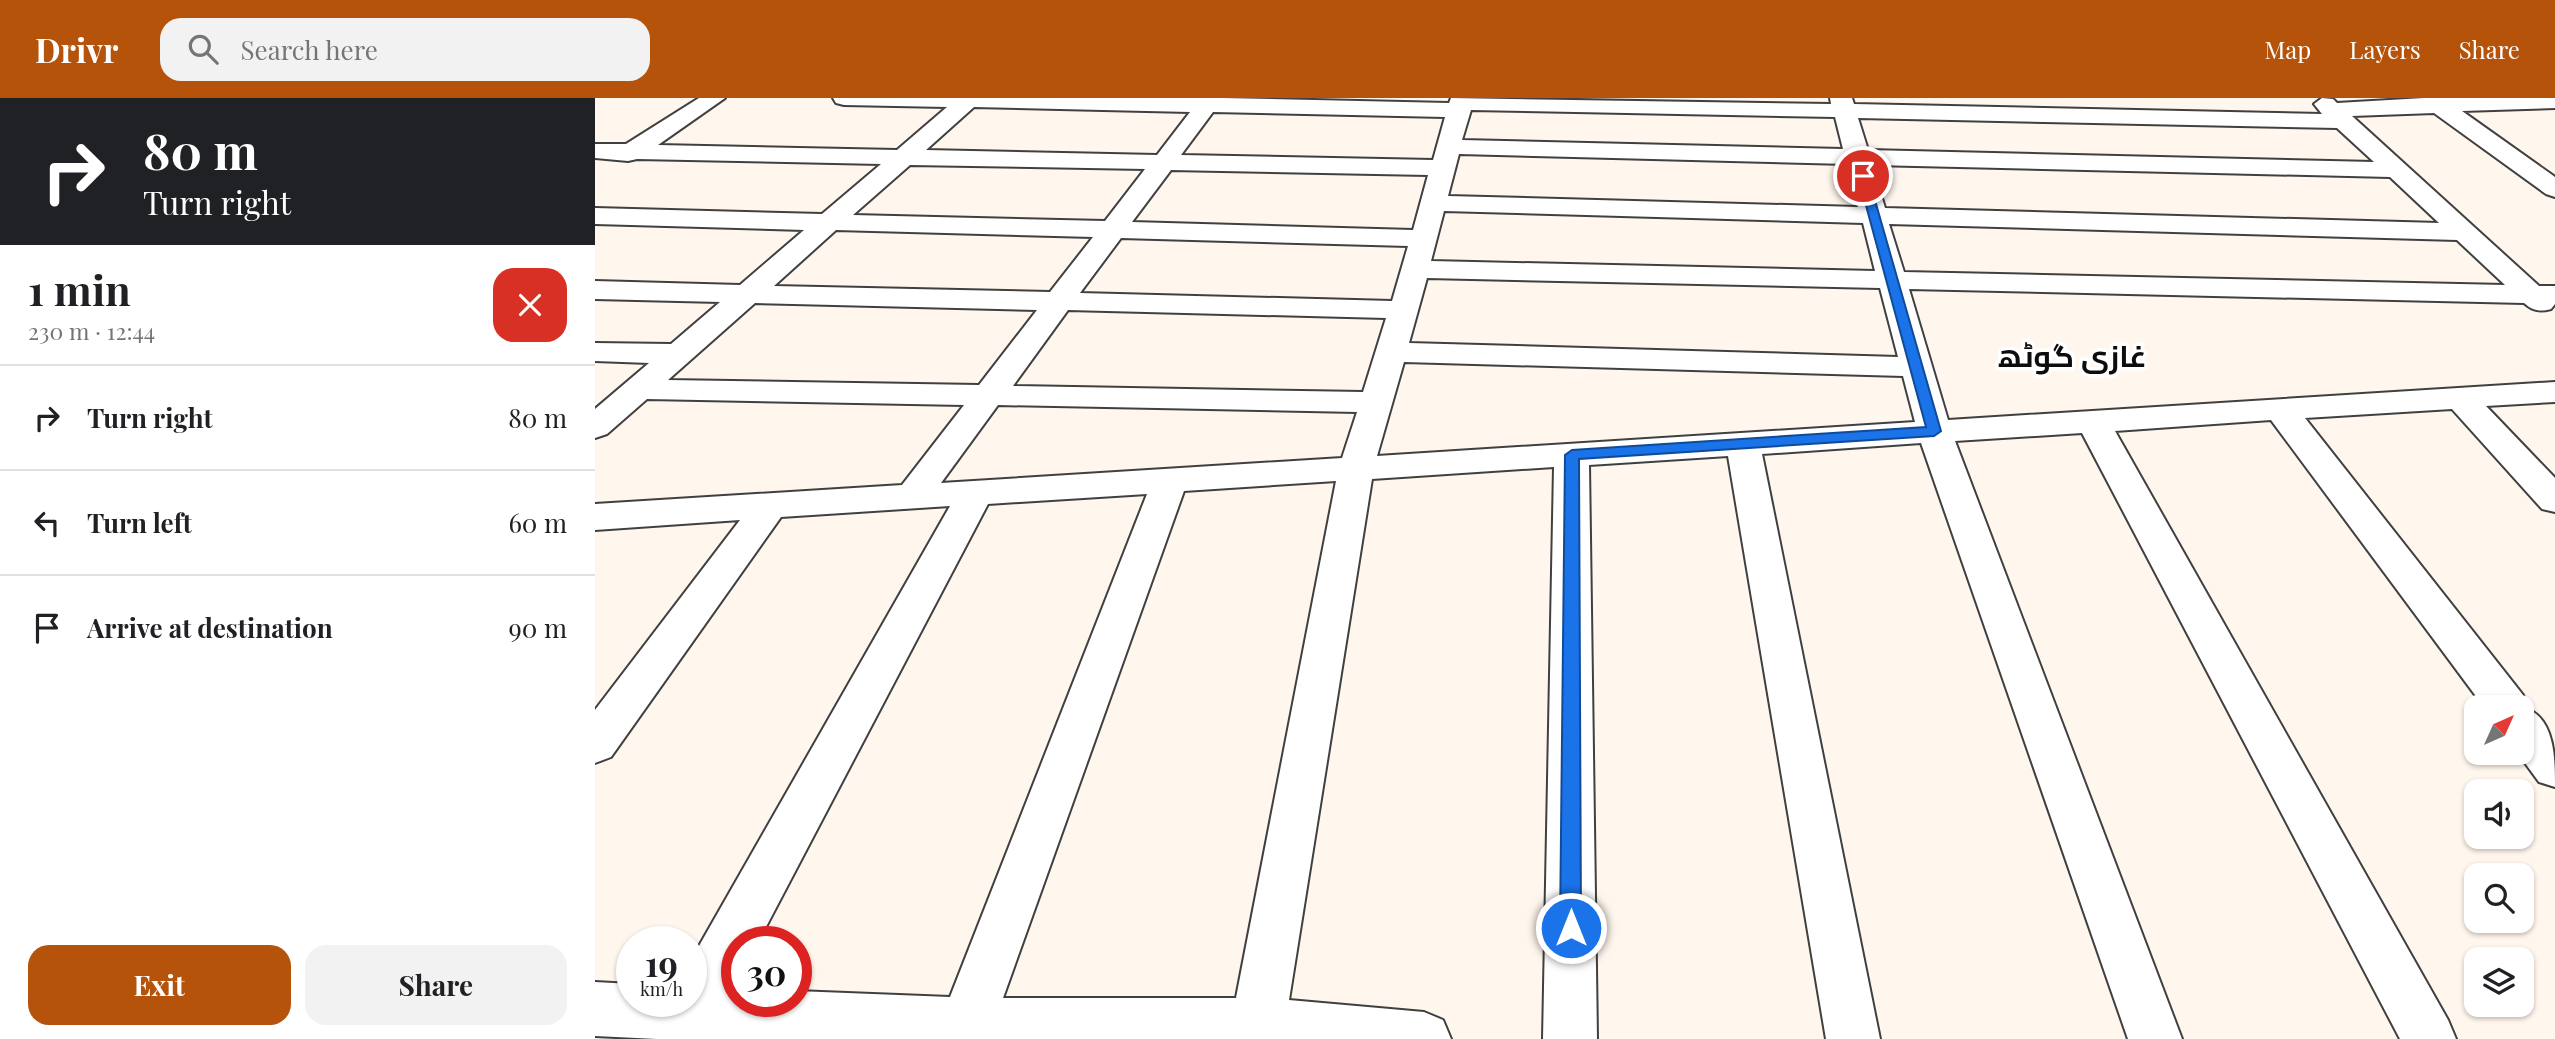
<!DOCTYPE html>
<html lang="en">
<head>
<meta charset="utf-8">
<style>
	:root { --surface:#fff; --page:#f2f2f2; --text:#202124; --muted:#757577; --line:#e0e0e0; --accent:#b45309 }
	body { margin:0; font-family:"Playfair Display",Cairo,serif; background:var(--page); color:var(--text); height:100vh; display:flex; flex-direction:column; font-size:26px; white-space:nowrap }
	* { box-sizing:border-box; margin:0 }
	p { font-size:23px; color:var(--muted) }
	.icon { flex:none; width:38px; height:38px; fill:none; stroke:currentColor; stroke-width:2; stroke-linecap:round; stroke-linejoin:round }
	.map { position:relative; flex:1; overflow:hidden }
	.panel { display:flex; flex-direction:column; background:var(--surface); width:595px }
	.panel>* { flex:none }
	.hud { background:#202124; color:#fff; overflow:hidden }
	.needle { width:46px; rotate:45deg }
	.controls { position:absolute; left:1869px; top:597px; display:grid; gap:14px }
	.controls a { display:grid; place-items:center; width:70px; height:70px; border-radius:14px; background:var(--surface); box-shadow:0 2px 5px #0004; font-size:35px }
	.speed { position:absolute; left:21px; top:828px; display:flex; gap:14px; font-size:35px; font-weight:700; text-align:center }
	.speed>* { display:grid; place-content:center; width:91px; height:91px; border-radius:50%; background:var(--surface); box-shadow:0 2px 5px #0004; line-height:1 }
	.speed small { font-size:18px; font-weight:400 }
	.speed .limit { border:10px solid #d22; background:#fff; color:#111 }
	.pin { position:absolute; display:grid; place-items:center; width:60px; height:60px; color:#fff; margin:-30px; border:4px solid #fff; border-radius:50%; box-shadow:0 2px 7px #0007 }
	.me { position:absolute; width:77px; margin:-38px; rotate:0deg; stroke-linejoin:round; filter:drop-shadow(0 0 5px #0008) }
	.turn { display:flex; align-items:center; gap:24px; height:147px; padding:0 28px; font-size:32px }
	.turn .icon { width:91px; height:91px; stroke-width:2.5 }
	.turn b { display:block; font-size:49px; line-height:60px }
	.round { display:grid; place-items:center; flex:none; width:74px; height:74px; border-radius:21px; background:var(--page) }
	.head { display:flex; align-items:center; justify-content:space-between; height:119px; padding:0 28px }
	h1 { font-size:42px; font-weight:700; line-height:52px }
	.button { display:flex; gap:14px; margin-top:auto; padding:14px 28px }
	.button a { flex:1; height:80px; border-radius:21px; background:var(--accent); color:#fff; font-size:28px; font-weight:700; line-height:80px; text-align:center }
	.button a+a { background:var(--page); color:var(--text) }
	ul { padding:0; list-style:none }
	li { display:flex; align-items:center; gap:21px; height:105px; padding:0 28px; border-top:2px solid var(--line) }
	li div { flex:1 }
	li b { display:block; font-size:26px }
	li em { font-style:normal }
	header { display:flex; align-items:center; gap:42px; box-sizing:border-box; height:98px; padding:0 35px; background:var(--accent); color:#fff }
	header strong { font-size:33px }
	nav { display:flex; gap:38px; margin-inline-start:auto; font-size:24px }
	.search { width:490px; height:63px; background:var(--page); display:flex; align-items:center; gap:18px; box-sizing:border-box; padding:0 24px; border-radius:21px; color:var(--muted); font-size:26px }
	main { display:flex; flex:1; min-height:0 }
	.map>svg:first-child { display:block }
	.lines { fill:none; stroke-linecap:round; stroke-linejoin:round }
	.street-casing { stroke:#404040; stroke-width:4 }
	.street { fill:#fff; fill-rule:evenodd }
	.route { fill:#1a73e8; stroke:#114b97; stroke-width:2 }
	.labels { text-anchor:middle; stroke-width:7; stroke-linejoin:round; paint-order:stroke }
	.district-label { font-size:30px; font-weight:bold; fill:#0d0d0d; stroke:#fff }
</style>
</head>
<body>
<header>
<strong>Drivr</strong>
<div class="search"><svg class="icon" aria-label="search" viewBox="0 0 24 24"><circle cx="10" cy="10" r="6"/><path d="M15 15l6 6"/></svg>Search here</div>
<nav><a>Map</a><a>Layers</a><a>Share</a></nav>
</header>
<main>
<section class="panel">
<div class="hud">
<div class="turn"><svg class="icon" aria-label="right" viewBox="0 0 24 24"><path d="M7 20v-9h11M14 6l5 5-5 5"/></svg><div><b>80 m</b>Turn right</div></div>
</div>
<div class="head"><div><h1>1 min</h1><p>230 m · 12:44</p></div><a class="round" style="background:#d93025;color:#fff"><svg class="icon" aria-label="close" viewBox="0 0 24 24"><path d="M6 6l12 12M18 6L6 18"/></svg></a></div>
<ul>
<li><svg class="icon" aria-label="right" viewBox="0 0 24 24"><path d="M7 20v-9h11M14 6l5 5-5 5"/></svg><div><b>Turn right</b></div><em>80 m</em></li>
<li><svg class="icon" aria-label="left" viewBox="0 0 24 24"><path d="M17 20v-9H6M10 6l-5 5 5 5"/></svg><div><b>Turn left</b></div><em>60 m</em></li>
<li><svg class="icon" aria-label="arrive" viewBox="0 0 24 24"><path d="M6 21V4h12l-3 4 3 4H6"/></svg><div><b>Arrive at destination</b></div><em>90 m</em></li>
</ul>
<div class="button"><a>Exit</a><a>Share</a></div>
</section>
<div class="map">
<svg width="1960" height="941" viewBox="0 0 1960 941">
	<rect width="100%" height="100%" fill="#fff6ed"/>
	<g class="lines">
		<!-- street casing -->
		<g class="street-casing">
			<path id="street" d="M104 0H130L63 47 302 52 352 9 249 7 241 5 238 0H628L854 5 856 0 1236 6 1235 0H1257L1259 6 1727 16 1719 6 1727 0 1738 1 1742 5 1829 0H1960V10L1867 13 1960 79V99L1951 96 1839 15 1757 18 1944 188H1960V206L1956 211C1945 214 1938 213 1929 205L1314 191 1353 322 1960 284V304L1891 308 1960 380V414L1947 411 1857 311 1710 320 1928 597 1933 611C1960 623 1960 661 1960 689L1944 684 1922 654H1927V609H1889L1676 322 1520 333 1853 922 1861 941H1805L1487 335 1360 343 1587 941H1533L1326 345 1167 356 1285 941H1231L1133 358 994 367 1002 941H948L959 369 777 381 694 902 829 914 848 922 856 941H62L0 938V884L37 886V903H96V862L355 408 186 419 16 659 0 665V612L145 422 0 432V406L307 387 369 307 52 301 12 336 0 340V311L54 265 0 263V245L76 246 125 204 0 201V183L145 187 209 132 0 126V110L227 116 286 66 42 61 33 63 0 60V46H31ZM379 9 595 14 562 57 331 52ZM876 12 1240 19 1248 51 867 42ZM618 14 850 19 838 62 586 57ZM1263 20 1742 30 1779 64 1273 52ZM864 56 1252 66 1263 109 853 98ZM315 67 550 71 510 123 258 117ZM1277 67 1795 79 1844 125 1290 110ZM576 72 833 77 818 132 537 124ZM849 113 1268 125 1280 173 836 163ZM1294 126 1862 142 1910 187 1309 174ZM241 132 498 139 455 194 179 188ZM526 140 813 148 797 203 485 195ZM832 180 1285 190 1303 259 814 245ZM160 205 442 212 384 287 73 282ZM473 212 791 220 768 294 418 288ZM809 264 1308 278 1320 324 782 358ZM403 307 762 314 747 360 346 385ZM741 383 641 900H408L589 393ZM552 396 355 899 201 893V903H142V890H138L142 883V844H163L393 406Z"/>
		</g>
		<!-- street -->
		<use href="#street" class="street"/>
	</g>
	<!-- route -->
	<path class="route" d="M1268 75 1273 78 1346 333 1339 338 984 361 986 830 983 837 976 840 968 837 965 830 970 357 977 352 1331 329 1263 78Z"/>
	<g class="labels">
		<!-- district labels -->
		<g class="district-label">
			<text x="1477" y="269">غازی گوٹھ</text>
		</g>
	</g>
</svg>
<div class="controls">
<a><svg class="needle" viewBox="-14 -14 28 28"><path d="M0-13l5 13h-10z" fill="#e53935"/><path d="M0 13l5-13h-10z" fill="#757577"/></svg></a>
<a><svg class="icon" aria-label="sound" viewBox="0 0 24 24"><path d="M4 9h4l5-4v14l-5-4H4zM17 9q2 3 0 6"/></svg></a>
<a><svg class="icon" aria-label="search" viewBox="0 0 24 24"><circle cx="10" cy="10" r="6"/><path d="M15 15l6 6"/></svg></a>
<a><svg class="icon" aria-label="layers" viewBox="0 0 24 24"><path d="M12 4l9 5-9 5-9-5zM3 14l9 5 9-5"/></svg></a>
</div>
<div class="speed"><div>19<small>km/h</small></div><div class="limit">30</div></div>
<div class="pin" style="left:1268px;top:78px;background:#d93025"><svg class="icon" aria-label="arrive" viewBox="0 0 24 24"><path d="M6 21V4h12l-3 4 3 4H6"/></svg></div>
<svg class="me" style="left:976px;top:830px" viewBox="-20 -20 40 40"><circle r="17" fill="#1a73e8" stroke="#fff" stroke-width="3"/><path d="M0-11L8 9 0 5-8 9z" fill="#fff"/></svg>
</div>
</main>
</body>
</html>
